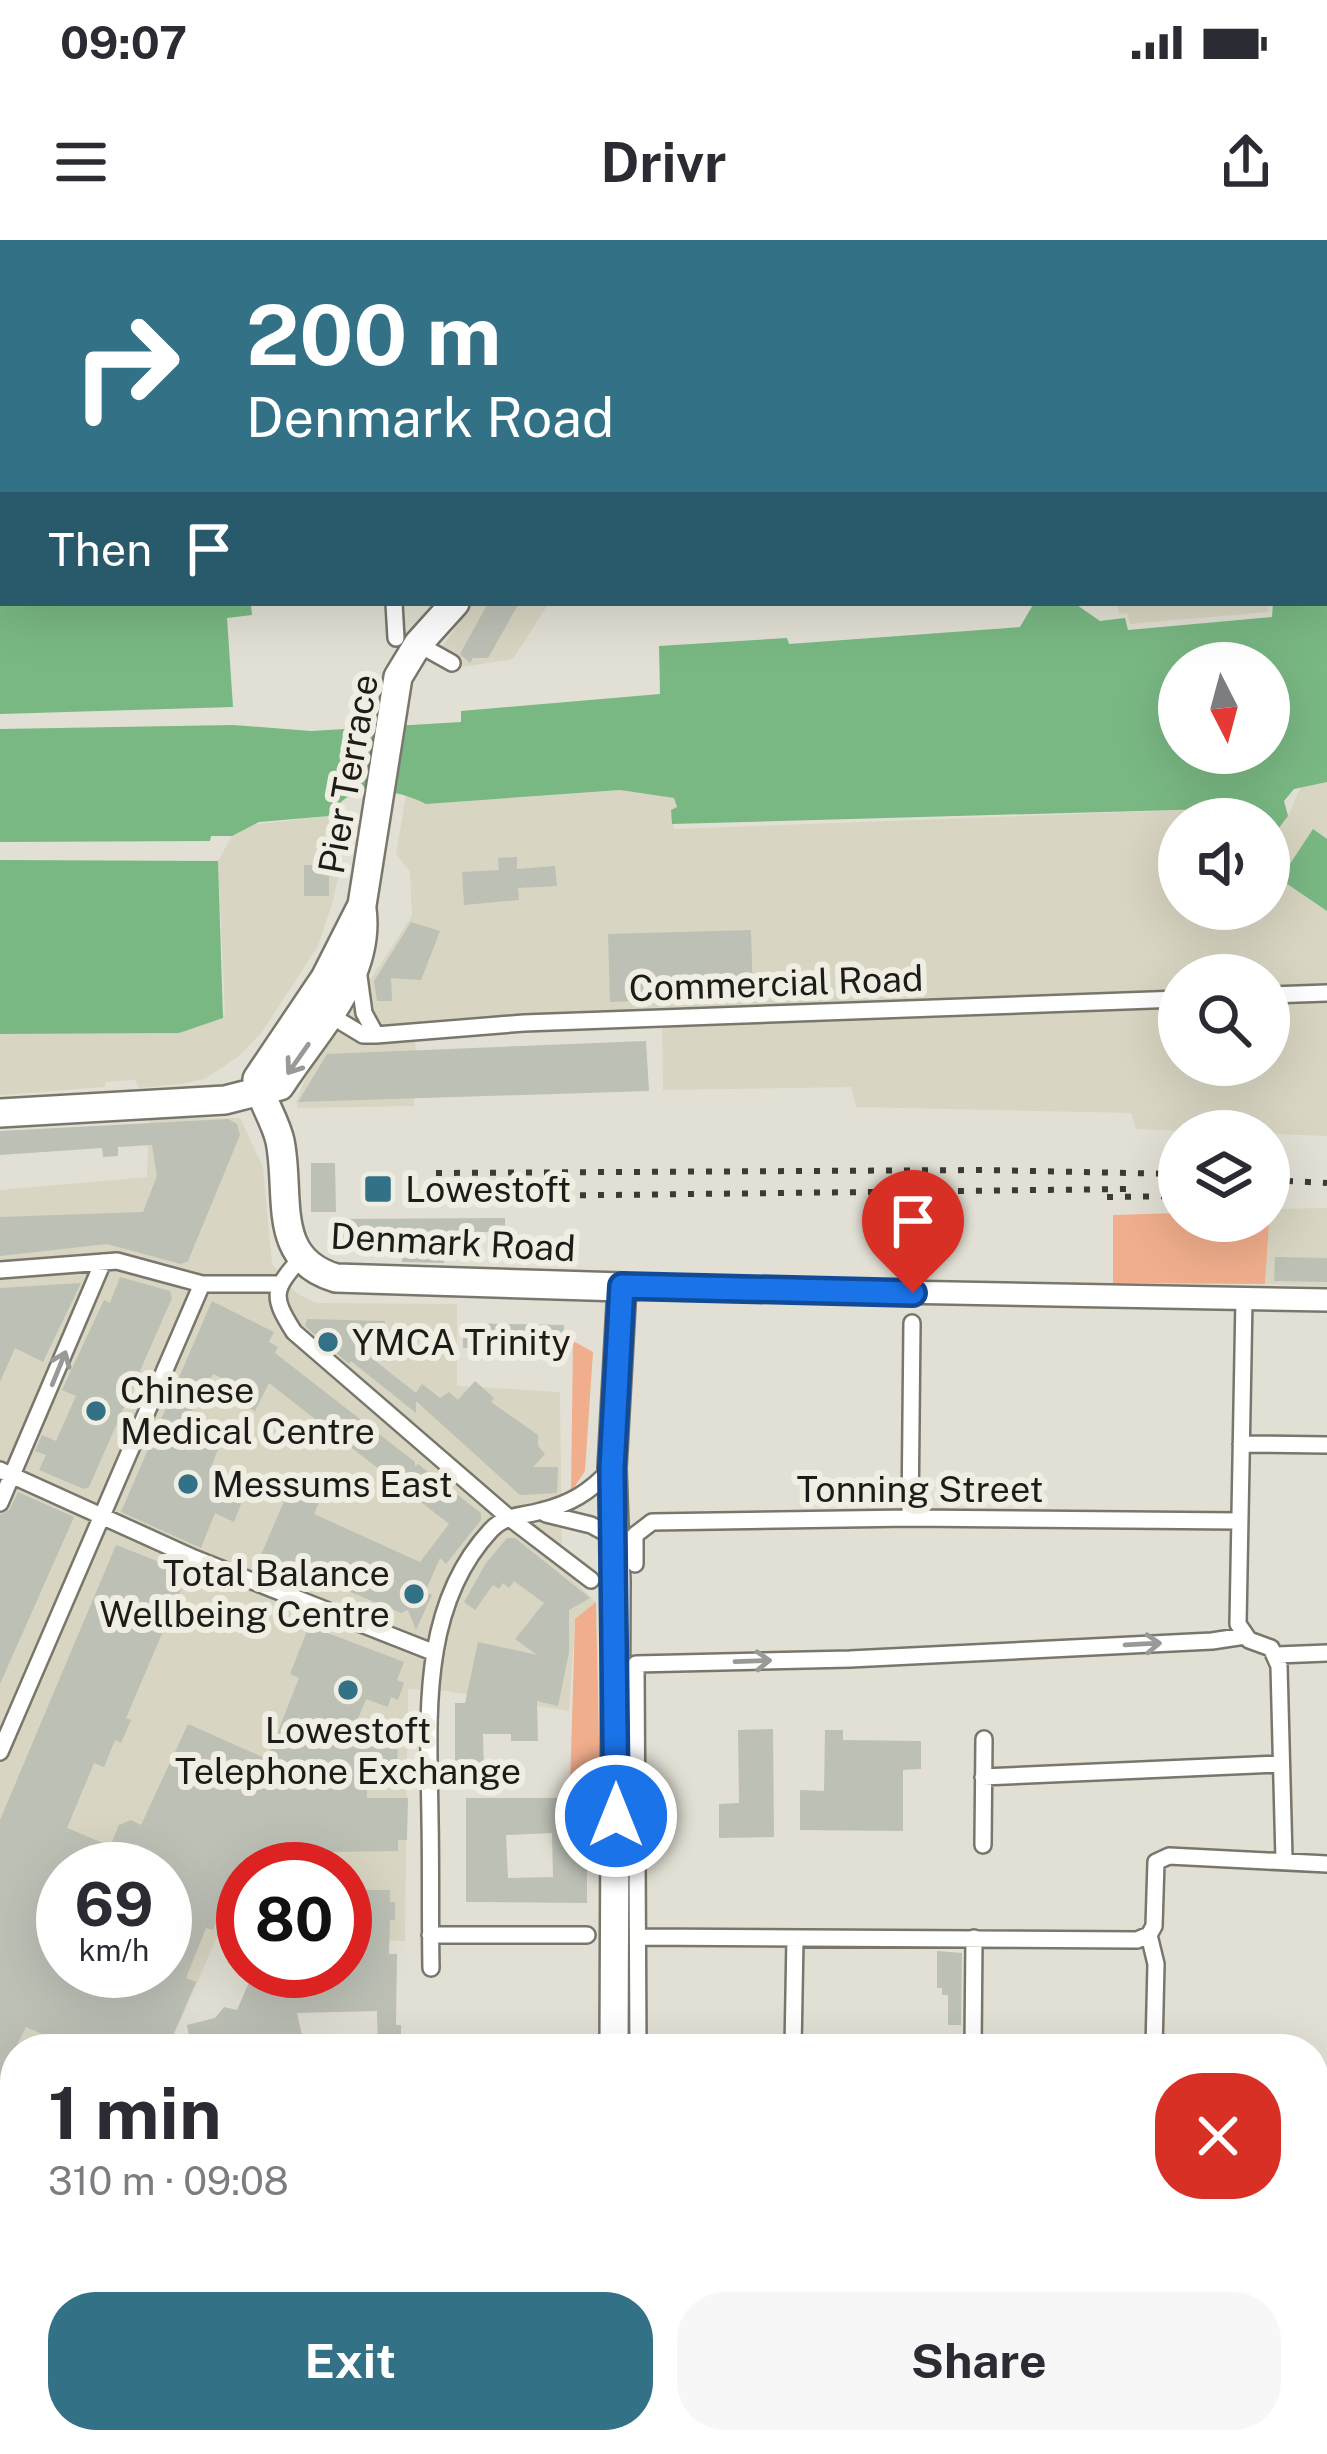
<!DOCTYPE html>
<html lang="en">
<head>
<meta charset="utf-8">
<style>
	:root { --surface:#fff; --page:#f7f7f7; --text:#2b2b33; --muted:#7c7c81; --accent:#327186 }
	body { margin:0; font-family:"Public Sans",sans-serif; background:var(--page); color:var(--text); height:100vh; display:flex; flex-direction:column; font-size:45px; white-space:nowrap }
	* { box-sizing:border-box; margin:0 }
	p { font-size:39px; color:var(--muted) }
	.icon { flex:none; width:66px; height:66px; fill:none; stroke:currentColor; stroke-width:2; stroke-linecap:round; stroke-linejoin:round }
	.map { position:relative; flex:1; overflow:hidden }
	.side { position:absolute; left:0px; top:1794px; width:1329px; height:420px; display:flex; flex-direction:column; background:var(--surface); border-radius:48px 48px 0 0; box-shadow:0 12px 48px #0002 }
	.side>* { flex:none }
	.hud { position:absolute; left:0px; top:0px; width:1329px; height:366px; box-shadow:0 12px 48px #0002; background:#327186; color:#fff; overflow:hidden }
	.needle { width:78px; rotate:174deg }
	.tools { position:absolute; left:1158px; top:402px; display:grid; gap:24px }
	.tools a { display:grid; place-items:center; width:132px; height:132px; border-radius:50%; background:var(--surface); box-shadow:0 12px 48px #0002; font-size:60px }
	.speed { position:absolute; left:36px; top:1602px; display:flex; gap:24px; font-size:60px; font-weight:700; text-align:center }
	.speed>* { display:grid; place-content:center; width:156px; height:156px; border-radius:50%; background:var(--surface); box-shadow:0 12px 48px #0002; line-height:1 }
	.speed small { font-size:30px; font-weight:400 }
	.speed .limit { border:18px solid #d22; background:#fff; color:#111 }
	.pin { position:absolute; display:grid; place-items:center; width:102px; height:102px; color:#fff; margin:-123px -51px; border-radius:50% 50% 50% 0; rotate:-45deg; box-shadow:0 0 12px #0007 }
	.pin .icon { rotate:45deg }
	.me { position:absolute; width:132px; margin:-66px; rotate:0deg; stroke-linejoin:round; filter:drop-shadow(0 0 9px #0008) }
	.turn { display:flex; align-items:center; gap:42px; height:252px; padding:0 48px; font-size:54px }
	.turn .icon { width:156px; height:156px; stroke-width:2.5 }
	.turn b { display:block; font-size:84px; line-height:102px }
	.then { display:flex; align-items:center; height:114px; padding:0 48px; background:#0003; gap:24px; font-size:45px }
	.round { display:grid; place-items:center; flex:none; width:126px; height:126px; border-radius:48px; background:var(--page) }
	.head { display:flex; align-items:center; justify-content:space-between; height:204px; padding:0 48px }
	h1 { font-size:72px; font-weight:700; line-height:90px }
	.action { display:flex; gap:24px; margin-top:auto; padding:24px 48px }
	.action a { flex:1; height:138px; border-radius:48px; background:var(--accent); color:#fff; font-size:48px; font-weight:700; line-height:138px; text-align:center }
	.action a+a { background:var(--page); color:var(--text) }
	.status { display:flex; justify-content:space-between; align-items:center; height:84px; padding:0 60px; background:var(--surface); direction:ltr }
	.status svg { height:33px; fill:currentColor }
	header { display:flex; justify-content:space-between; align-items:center; height:156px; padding:0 48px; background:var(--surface); font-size:54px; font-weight:700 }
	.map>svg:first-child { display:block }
	.built { fill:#d8d5c2; fill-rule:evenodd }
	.green { fill:#f1ae8c }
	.water { fill:#79b883; fill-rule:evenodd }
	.building { fill:#bcc0b5; fill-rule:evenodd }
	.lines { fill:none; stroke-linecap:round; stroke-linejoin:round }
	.street-casing { stroke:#79776c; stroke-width:20 }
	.secondary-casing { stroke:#79776c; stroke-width:26 }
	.highway-casing { stroke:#79776c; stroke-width:32 }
	.street { stroke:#fff; stroke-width:15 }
	.secondary { stroke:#fff; stroke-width:21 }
	.highway { stroke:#fff; stroke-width:27 }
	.rail { stroke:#3b3a35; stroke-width:6; stroke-dasharray:6 12; stroke-linecap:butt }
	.oneway { stroke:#999997 }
	.route-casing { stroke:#114b97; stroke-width:30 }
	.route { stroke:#1a73e8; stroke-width:21 }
	.poi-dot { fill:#327186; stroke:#f0ede2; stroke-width:4.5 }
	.labels { text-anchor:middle; stroke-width:12; stroke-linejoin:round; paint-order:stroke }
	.street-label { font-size:36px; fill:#1d1c18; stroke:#f0ede2 }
	.poi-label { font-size:36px; fill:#1d1c18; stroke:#f0ede2; text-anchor:start }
</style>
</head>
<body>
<div class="status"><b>09:07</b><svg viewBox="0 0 49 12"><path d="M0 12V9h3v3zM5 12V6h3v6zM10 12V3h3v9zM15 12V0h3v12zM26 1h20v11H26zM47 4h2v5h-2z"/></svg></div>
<header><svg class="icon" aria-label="menu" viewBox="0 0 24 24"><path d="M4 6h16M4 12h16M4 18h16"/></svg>Drivr<svg class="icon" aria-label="share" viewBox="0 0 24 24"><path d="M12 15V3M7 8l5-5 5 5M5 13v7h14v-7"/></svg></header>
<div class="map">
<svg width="1327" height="2214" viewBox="0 0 1327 2214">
	<rect width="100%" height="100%" fill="#e2e0d4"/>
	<!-- built -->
	<path class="built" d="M458 363H549L513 419 450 429 432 422 467 371Z
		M1117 363H1269L1268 372 1130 384 1127 373 1119 374Z
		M1327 542V896L1136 889 1131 873 856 867 851 847 663 850 662 769 416 785 414 866 298 868 296 862 306 837 412 676 410 632 396 614 406 555 426 564 620 550 674 558 677 568 671 571 674 589 1211 569 1224 579H1179V669H1269V601L1288 576 1302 544ZM1179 735H1269V825H1179Z
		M341 575 350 579 333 661 318 706 262 792 238 817 204 839 181 844 139 848 135 840 105 842V847L0 855V794L179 793 225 774 218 621 232 596 248 585Z
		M240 878 263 927 272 1024 295 1052 316 1063 457 1064V1146L560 1152 562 1328 596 1362 575 1380 569 1471 447 1451 408 1449 405 1701 345 1699V1629H243V1695H218L168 1809H15V2048L0 2042V950L147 937 149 879ZM63 1629H165V1731H63Z
		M1327 968V1046L1265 1044 1270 969Z
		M852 1795H962V1809H852Z"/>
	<!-- green -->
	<path class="green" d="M1270 969 1265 1044 1113 1043V975L1179 973V981H1269Z
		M573 1101 593 1112 585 1231 571 1252Z
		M596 1362 600 1545 570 1547 575 1379Z"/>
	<!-- water -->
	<path class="water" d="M0 229H3V363L251 366 252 375 227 378 233 467 0 474Z
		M1327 303V542L1294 549 1284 561 1288 576 1269 601V579H1224L1211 569 672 584 671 570 677 567 674 558 620 550 426 564C401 552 364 542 341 562V575L259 582 232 596H211L210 601 0 602V489L233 485 311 491 461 482V471L660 454 659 406 787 398 789 404 1020 387 1034 363H1074L1100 381 1125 378 1128 390 1272 377 1273 363H1326ZM1179 423H1269V513H1179Z
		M1313 589 1327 599V671L1280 639Z
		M0 620 218 621 223 778 179 793 0 794Z"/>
	<!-- building -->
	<path class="building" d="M488 363H519L488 418H473L470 423 460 414Z
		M517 617V629L555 626 557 646 518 648 519 660 464 665 462 632 499 630 498 618Z
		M304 625H329V656H304Z
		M411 682 440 691 421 740 391 738 392 761H377L374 741Z
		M751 690 753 757 610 762 608 694Z
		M646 801 649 851 298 862 327 814Z
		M228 879 237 884 240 895 188 1021 181 1024 107 1004 0 1016V977L143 972 157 936 152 905 118 907V916L103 917 102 908 0 915V891Z
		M311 923H335L336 972H311Z
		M505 978V992H451V996H444V1023L402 1022V1005L337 1006 336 979Z
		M1275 1017 1327 1018V1042L1274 1041Z
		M120 1037 170 1051 172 1058 89 1247 84 1249 39 1230 46 1215 35 1211 42 1195 56 1201 76 1156 62 1150 104 1060 110 1063Z
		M81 1043 43 1122 15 1108 0 1142V1048Z
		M212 1061 274 1092 269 1102 278 1107 275 1113 415 1222V1227L418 1224 481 1273V1280L446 1324 440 1318 425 1352 432 1355 416 1390 408 1370 401 1373 261 1315 291 1245 321 1258 314 1274 420 1322 449 1284 269 1143 255 1171 235 1160 241 1147 213 1134 191 1173 199 1176 192 1190 221 1202 210 1230 248 1246 234 1282 215 1273 201 1308 121 1272Z
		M307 1079 385 1081V1106L355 1105 416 1153 422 1144 440 1158 449 1152 458 1160 475 1141 494 1158 491 1162 538 1195V1206L545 1214 533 1227H558L557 1253 520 1255 416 1161V1173L351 1121 349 1124 305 1086Z
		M463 1083 564 1085 563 1110 463 1108Z
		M18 1252 74 1277 0 1444V1275L10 1269Z
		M507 1298H515L590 1358 569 1370V1412L558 1466 537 1461 538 1501H511V1494H483L484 1531H455V1463H465L478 1402 537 1415 515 1399 544 1363 514 1341 509 1348 503 1343 499 1349 493 1345 475 1370 464 1362 486 1323Z
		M116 1305 188 1333 126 1478 131 1480 121 1503 115 1500 104 1527 94 1523 67 1588 110 1606 119 1585 131 1580 141 1585 188 1484 267 1519 299 1438 290 1434 309 1386 404 1422 397 1440 404 1443 398 1460 391 1457 388 1467 366 1459 353 1491 398 1492 397 1532H367V1558H408L407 1600H398V1611L330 1612 331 1629H243V1669L225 1661 213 1690 206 1688 186 1738 196 1742 167 1809H129L117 1804 115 1809H102L80 1800 77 1809 26 1787 15 1809V1865L0 1859V1580ZM63 1629H165V1731H63Z
		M773 1489 774 1597 719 1598V1564L739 1563 738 1490Z
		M825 1490H843V1500L921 1501V1529L903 1530V1591L800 1590V1550L824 1551Z
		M466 1558H587V1663L466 1662ZM552 1593 553 1637 508 1638 506 1595Z
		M346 1650H390V1662H395V1680H390L389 1714H397L396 1785H401V1809H378L377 1771 297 1773 305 1809H211L210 1804 191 1808 187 1785 215 1778 224 1767 237 1770 254 1731H345Z
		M937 1711 962 1713 961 1785H948V1755H942V1748H937Z
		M0 1949 15 1956V2011L0 2007Z
		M221 2199H279L313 2214H256Z
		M771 2199H866V2214H771Z"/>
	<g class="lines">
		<!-- street casing -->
		<g class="street-casing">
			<path id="street" d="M285 3 286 0
				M857 3 858 0
				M394 363 396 398
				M418 404 452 423
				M358 729 364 773 376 795
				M1269 755 1327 753
				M325 772 363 795H376L524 783 1179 759
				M300 1019C273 1050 271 1056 294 1092L507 1276 591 1340
				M0 1030 117 1021 202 1044H278
				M1244 1059 1238 1384 1249 1400 1271 1408 1279 1426 1284 1619
				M1241 1204 1327 1205
				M0 1230 194 1318 435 1413
				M0 1263 103 1022
				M546 1274 591 1285 615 1298
				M910 1278 912 1083
				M635 1324V1295L652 1282 910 1278 1238 1281
				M1277 1415 1327 1413
				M0 1512 202 1044
				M983 1537 1280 1524
				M983 1605 984 1499
				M430 1695H587
				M638 1697 1137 1700 1149 1695
				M431 1728C430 1678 431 1629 430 1580 429 1482 418 1368 491 1290 506 1274 521 1277 541 1271 570 1264 590 1252 610 1230
				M638 1809 636 1424 850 1419 1212 1401 1245 1396
				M793 1809 795 1698
				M973 1809 974 1698
				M1154 1809 1156 1724 1149 1695 1154 1686 1156 1622 1169 1616 1327 1624
				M0 1921 15 1927
				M1314 2074 1327 1940
				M0 2124 15 2130
				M173 2199 208 2214
				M643 2199V2214
				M130 2214 131 2199
				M399 2214 401 2199
				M511 2214 512 2199
				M948 2214 949 2199
				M1109 2214 1110 2199
				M1299 2214 1301 2199"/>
		</g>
		<!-- secondary casing -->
		<g class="secondary-casing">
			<path id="secondary" d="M487 3 488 0
				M648 3 649 0
				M622 1047 1327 1060"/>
		</g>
		<!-- highway casing -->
		<g class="highway-casing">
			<path id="highway" d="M1318 3 1319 0
				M455 363 418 404 398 437 362 665 325 738 257 839C261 861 275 879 280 901 291 955 270 1019 336 1038L622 1047 612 1228 616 1341 614 1809
				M0 873 225 860 280 846C315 791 371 738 362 669
				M370 2214 371 2199"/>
		</g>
		<!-- street -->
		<use href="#street" class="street"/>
		<!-- secondary -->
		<use href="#secondary" class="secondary"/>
		<!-- highway -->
		<use href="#highway" class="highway"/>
		<!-- rail -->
		<path class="rail" d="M436 933 985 930 1179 934
			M1269 940 1327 943
			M436 957 1126 949
			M1107 957 1179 956"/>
	</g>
	<!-- one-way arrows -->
	<defs><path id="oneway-shaft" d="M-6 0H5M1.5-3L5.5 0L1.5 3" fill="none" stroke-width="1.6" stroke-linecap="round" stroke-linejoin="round" transform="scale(3)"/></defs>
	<g class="oneway">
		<use href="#oneway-shaft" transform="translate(298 819) rotate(125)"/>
		<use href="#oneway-shaft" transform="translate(59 1128) rotate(-68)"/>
		<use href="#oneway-shaft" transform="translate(1143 1404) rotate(-3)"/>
		<use href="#oneway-shaft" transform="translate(753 1421) rotate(-2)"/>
	</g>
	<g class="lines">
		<!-- route casing -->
		<g class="route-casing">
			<path id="route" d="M616 1576 612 1228 622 1046 913 1053"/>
		</g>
		<!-- route -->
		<use href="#route" class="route"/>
	</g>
	<!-- markers -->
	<g class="poi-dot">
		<rect x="363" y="934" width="30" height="30" rx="6"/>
		<circle cx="328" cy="1102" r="12"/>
		<circle cx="96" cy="1171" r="12"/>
		<circle cx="188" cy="1244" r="12"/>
		<circle cx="414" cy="1354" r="12"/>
		<circle cx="348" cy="1450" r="12"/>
	</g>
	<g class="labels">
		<!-- street labels -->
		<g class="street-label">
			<text transform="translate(348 534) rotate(-80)" y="13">Pier Terrace</text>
			<text transform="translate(776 743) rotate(-2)" y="13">Commercial Road</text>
			<text transform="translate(453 1002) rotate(3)" y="13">Denmark Road</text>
			<text x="920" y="1262">Tonning Street</text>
		</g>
		<!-- poi labels -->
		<g class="poi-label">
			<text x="405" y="962">Lowestoft</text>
			<text x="352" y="1115">YMCA Trinity</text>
			<text x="120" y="1163">Chinese<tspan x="120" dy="41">Medical Centre</tspan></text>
			<text x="212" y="1257">Messums East</text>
			<text x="390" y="1346" text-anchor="end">Total Balance<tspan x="390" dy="41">Wellbeing Centre</tspan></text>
			<text x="348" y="1503" text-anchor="middle">Lowestoft<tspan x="348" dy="41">Telephone Exchange</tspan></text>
		</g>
	</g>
</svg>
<div class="tools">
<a><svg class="needle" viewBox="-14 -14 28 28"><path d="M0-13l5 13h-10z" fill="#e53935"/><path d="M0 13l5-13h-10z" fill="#7c7c81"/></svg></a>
<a><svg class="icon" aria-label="sound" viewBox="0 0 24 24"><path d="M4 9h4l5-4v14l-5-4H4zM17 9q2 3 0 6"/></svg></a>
<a><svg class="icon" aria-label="search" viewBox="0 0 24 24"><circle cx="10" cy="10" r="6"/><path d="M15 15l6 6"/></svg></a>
<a><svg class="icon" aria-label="layers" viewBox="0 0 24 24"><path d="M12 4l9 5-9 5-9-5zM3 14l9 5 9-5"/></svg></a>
</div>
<div class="speed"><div>69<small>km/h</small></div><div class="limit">80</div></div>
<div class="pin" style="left:913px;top:1053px;background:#d93025"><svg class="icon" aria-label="arrive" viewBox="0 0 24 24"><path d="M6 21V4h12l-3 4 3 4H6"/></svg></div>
<svg class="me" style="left:616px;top:1576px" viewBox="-20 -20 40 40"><circle r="17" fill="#1a73e8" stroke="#fff" stroke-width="3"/><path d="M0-11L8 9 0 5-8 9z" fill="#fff"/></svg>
<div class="hud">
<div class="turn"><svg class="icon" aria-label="right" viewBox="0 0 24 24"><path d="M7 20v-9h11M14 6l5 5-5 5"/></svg><div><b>200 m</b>Denmark Road</div></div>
<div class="then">Then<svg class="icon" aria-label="arrive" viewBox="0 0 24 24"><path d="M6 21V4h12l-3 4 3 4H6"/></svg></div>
</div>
<section class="side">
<div class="head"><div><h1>1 min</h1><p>310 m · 09:08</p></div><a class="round" style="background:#d93025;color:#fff"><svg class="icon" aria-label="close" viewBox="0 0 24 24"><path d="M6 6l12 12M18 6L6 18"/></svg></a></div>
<div class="action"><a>Exit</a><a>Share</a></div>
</section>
</div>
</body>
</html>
